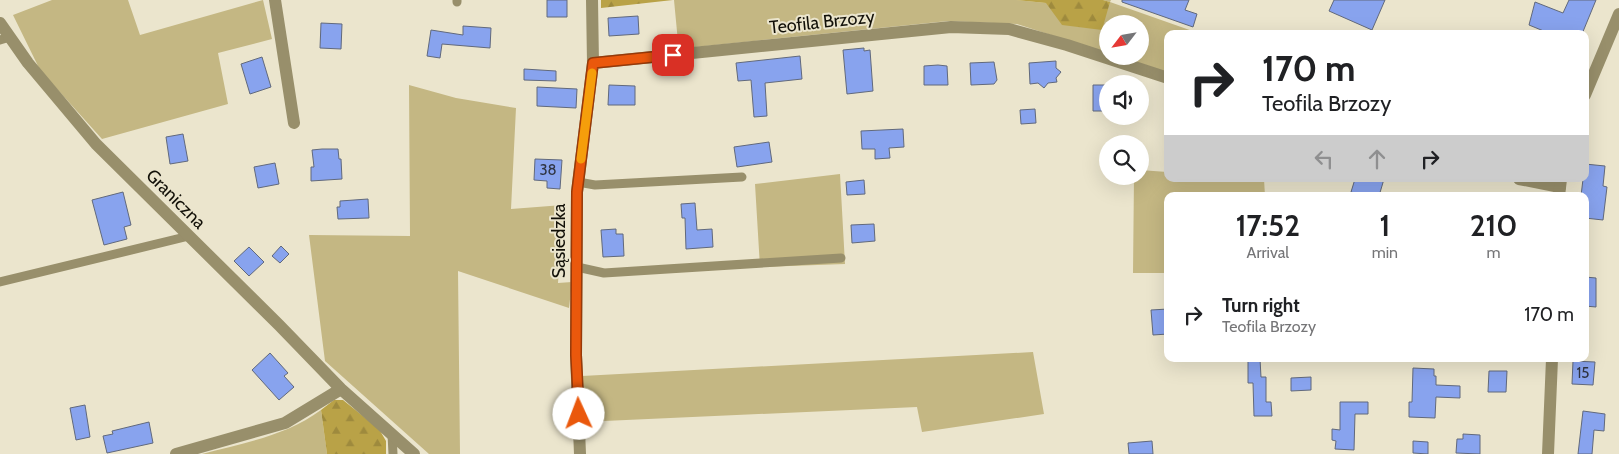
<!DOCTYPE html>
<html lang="en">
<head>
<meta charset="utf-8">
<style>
	:root { --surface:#fff; --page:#f2f2f2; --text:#202124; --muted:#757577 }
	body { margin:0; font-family:Cabin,sans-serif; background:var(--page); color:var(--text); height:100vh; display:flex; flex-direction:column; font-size:19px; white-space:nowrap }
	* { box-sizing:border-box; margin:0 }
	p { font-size:16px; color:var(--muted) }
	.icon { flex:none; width:28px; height:28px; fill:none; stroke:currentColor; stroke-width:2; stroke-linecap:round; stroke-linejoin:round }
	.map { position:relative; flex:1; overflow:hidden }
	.details { position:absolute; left:1164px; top:192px; width:425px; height:170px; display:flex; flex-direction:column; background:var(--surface); border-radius:10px; box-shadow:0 5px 20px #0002 }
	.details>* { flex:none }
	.guide { position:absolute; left:1164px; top:30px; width:425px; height:152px; border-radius:10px; box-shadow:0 5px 20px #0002; background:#fff; color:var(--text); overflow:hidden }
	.needle { width:32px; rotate:239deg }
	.controls { position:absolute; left:1099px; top:15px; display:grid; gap:10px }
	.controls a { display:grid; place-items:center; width:50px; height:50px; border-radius:50%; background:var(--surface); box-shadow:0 5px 20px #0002; font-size:25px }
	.pin { position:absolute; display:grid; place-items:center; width:42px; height:42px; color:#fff; margin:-21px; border-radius:10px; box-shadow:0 2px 8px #0006 }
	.me { position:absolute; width:55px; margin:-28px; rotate:358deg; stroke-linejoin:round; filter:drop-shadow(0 0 4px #0008) }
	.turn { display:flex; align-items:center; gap:18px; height:105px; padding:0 15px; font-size:22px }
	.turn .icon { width:65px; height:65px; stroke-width:2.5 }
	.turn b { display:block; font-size:35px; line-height:42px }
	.lanes { display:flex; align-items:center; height:48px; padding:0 15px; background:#0003; justify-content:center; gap:25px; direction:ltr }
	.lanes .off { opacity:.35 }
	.eta { display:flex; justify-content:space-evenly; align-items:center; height:85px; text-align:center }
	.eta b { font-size:30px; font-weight:600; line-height:35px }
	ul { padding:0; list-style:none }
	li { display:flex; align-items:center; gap:15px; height:75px; padding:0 15px }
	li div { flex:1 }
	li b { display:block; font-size:19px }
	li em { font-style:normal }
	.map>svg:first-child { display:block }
	.grass { fill:#c4b783 }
	.forest { fill:url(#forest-firs) }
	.building { fill:#88a3ee; stroke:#61697c }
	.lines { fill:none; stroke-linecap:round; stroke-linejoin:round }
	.service { stroke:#988f6b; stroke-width:9 }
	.minor { stroke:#988f6b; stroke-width:12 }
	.tertiary { stroke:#988f6b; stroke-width:12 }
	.route-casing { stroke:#983908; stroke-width:12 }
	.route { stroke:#ea580c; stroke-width:9 }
	.slow { stroke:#f59e0b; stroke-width:9 }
	.labels { text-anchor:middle; stroke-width:4; stroke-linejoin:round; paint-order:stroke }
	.number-label { font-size:15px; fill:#303542 }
	.street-label { font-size:18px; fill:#121008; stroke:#ebe5cd }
</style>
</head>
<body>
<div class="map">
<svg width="1619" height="454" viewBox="0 0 1619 454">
	<defs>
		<pattern id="forest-firs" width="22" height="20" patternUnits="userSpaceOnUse" patternTransform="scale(1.25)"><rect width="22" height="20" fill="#b9a247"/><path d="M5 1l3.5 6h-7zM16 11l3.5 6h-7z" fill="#9e8a3d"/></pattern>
	</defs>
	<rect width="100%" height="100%" fill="#ebe5cd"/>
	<!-- grass -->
	<path class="grass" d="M52 0H128L140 35 263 0 272 39 218 53 228 104 102 139 40 70 13 15Z
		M674 0H1016L1046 3 1110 2 1103 0H1111L1110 2 1201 34H1168L1167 73 1117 56H1140V24H1108L1107 53 1017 24 948 21 685 48 678 42Z
		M409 85 456 98 516 108 511 209 563 205 558 283 572 282 569 308 458 271 460 454H429L325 361 309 235 410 236Z
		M1140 170 1167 172 1168 179H1264L1265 196H1168L1167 273H1133L1134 176H1140Z
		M840 174 845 264 760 267 755 184Z
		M1033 352 1044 414 922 432 917 407 582 422V376Z
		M321 410 327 454H202C243 443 286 436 321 410Z"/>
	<!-- forest -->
	<path class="forest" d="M601 0H673L601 8Z
		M1016 0H1103L1110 2 1102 30 1062 25 1046 3Z
		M334 400H343L379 429 386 441V454H327L321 410Z"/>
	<!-- building -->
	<path class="building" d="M547 0H567V17H547Z
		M1122 0H1189L1185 10 1197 14 1193 27 1122 2Z
		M1334 0H1385L1372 30 1329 11Z
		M1569 0H1596L1582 34H1551L1529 25 1535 2 1563 13Z
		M638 16 639 34 609 36 608 18Z
		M321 23 342 24 341 49 320 48Z
		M463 26 491 28 490 48 442 44 440 58 427 56 431 30 463 35Z
		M864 48V51L870 50 873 91 847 94 843 50Z
		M800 56 802 79 765 83 767 116 754 117 751 80 738 81 736 63Z
		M262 57 271 87 250 94 241 64Z
		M1056 61V68L1061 72 1056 78 1057 82 1048 83 1044 88 1038 83 1030 84 1029 63Z
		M994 62 997 80 994 84 971 85 970 63Z
		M938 65 947 66 948 85H924V66Z
		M524 69 556 71V81L524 80Z
		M609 85 635 86V105H608Z
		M1093 85H1108V111H1093Z
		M537 87 577 89 576 108 537 106Z
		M1035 109 1036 123 1021 124 1020 110Z
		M903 129 904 147 889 148 890 158 875 159V149H862L861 131Z
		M183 134 188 161 170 164 166 137Z
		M769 142 772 162 737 167 734 147Z
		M322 149H338L339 159H341L342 179 311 181V167H314L312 150Z
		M535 159 562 160 560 189 547 188V181L534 180Z
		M275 163 279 184 258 188 254 167Z
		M1585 164 1605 166 1603 186 1607 187 1603 220 1585 218V196H1581L1583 179H1585Z
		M1355 179H1384L1379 196H1365L1351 192Z
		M864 180 865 194 847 195 846 182Z
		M123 192 131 225 124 227 127 239 104 245 92 200Z
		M368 199 369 218 338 219 337 207H340V201Z
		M695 203 697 230 712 229 713 247 686 249 685 218H682L681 204Z
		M874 224 875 241 852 243 851 225Z
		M616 229V234H623L624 256 603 257 601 230Z
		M281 246 289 254 280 263 272 256Z
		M249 247 264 262 249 276 234 261Z
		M1585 277 1596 278V307L1585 306Z
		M1168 309V334L1153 335 1151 310Z
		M270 353 288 373 284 376 294 387 279 400 252 370Z
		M1248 359H1260L1261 377H1266V402H1271L1272 416H1254L1253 383H1248Z
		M1573 361 1595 362 1593 385 1572 384Z
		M1413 368 1434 369V376H1436V385L1460 386V398L1436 397 1435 418 1409 417V402H1412Z
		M1489 371H1507L1506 392H1488Z
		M1311 377V390L1291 391V378Z
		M1340 402H1368V414H1355L1354 450 1335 449 1336 441 1332 440V429L1340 430Z
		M85 405 90 437 76 440 70 408Z
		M1583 411 1605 414 1604 431 1594 430 1592 454H1578Z
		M149 422 153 443 107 453 103 436 113 434 112 431Z
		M1463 434 1480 435V454L1456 453 1457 439H1463Z
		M1152 441 1153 454H1129L1128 443Z
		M1413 441 1428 442V454L1413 453Z"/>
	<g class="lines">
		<!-- service -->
		<path class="service" d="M457 2V0
			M0 40 10 37
			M578 182 595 185 742 177
			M577 267 604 273 841 258
			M0 282 189 236
			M392 434 393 454"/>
		<!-- minor -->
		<path class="minor" d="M275 0 294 123
			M0 23 28 63 96 144 279 325 341 389 414 454
			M593 63 951 27 1009 29 1067 45 1168 78
			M1519 179 1560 187
			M176 454 285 423 341 389
			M580 454 576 355 577 192 593 63 592 0"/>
		<!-- tertiary -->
		<path class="tertiary" d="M1585 95 1619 14
			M1559 196 1561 179
			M1548 454 1552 359"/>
	</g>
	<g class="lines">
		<!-- route casing -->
		<g class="route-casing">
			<path id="route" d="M579 414 576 355 577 192 593 63 673 55"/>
		</g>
		<!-- route -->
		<use href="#route" class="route"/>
		<!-- slow -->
		<path class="slow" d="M581 159 592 73"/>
	</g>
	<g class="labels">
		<!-- number labels -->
		<g class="number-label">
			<text x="548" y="175">38</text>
			<text x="1583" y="378">15</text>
		</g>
		<!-- street labels -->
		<g class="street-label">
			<text transform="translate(822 22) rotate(-6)" y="6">Teofila Brzozy</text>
			<text transform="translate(176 199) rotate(45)" y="6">Graniczna</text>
			<text transform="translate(559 241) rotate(-90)" y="6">Sąsiedzka</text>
		</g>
	</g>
</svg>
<div class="controls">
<a><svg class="needle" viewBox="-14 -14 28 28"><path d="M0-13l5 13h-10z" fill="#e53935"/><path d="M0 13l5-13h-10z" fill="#757577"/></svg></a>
<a><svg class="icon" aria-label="sound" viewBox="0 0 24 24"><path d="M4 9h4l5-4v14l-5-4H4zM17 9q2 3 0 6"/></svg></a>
<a><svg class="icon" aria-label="search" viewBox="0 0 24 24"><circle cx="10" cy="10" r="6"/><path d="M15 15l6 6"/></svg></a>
</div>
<div class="pin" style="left:673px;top:55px;background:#d93025"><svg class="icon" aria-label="arrive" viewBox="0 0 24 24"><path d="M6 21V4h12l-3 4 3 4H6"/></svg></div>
<svg class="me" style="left:579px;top:414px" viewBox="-20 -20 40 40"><circle r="19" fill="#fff"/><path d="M0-13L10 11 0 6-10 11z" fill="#ea580c"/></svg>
<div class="guide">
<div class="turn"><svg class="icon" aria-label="right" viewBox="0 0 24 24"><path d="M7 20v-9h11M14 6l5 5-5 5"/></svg><div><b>170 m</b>Teofila Brzozy</div></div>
<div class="lanes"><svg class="icon off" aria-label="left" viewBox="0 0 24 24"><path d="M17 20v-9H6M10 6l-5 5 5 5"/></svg><svg class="icon off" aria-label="ahead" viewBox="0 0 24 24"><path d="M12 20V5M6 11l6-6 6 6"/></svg><svg class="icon" aria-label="right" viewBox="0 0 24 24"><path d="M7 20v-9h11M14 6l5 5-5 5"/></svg></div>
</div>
<section class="details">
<div class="eta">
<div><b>17:52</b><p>Arrival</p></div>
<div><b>1</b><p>min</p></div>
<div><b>210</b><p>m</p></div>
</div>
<ul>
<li><svg class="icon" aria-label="right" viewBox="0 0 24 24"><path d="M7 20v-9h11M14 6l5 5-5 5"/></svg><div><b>Turn right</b><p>Teofila Brzozy</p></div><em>170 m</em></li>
</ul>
</section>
</div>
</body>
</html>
